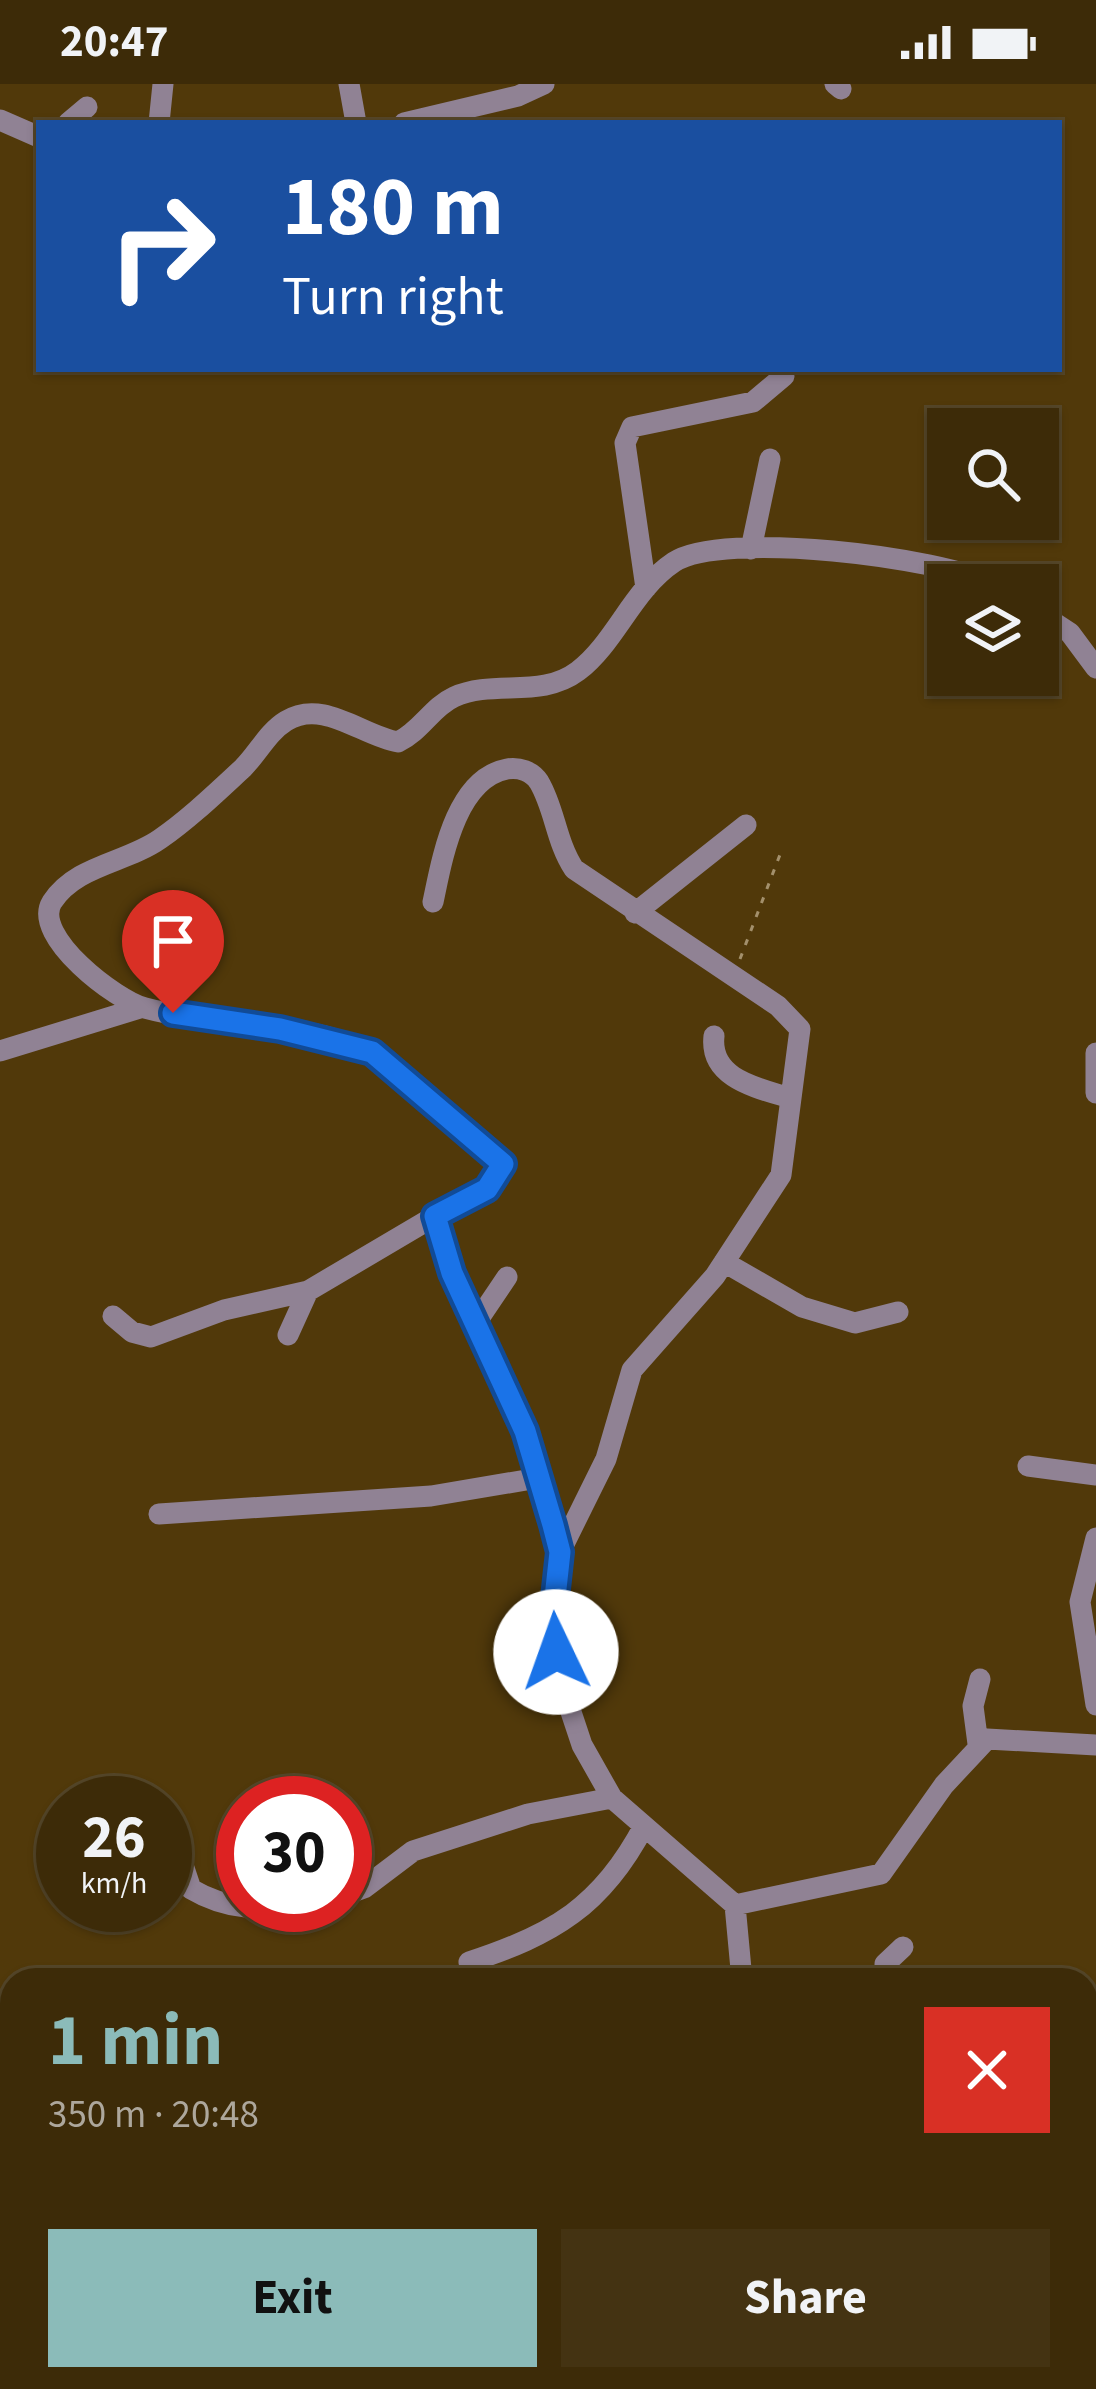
<!DOCTYPE html>
<html lang="en">
<head>
<meta charset="utf-8">
<style>
	:root { --surface:#3d2b08; --page:#443312; --text:#f1f3f6; --muted:#ada79c; --line:#564729; --accent:#8bbbb9 }
	body { margin:0; font-family:"Source Sans 3",sans-serif; background:var(--page); color:var(--text); height:100vh; display:flex; flex-direction:column; font-size:45px; white-space:nowrap }
	* { box-sizing:border-box; margin:0 }
	p { font-size:39px; color:var(--muted) }
	.icon { flex:none; width:66px; height:66px; fill:none; stroke:currentColor; stroke-width:2; stroke-linecap:round; stroke-linejoin:round }
	.map { position:relative; flex:1; overflow:hidden }
	.sheet { position:absolute; left:0px; top:1884px; width:1098px; height:423px; display:flex; flex-direction:column; background:var(--surface); border-radius:36px 36px 0 0; box-shadow:0 3px 9px #0004,0 0 0 3px var(--line) }
	.sheet>* { flex:none }
	.top-card { position:absolute; left:36px; top:36px; width:1026px; height:252px; border-radius:0px; box-shadow:0 3px 9px #0004,0 0 0 3px var(--line); background:#1a4fa0; color:#fff; overflow:hidden }
	.controls { position:absolute; left:927px; top:324px; display:grid; gap:24px }
	.controls a { display:grid; place-items:center; width:132px; height:132px; border-radius:0px; background:var(--surface); box-shadow:0 3px 9px #0004,0 0 0 3px var(--line); font-size:60px }
	.speed { position:absolute; left:36px; top:1692px; display:flex; gap:24px; font-size:60px; font-weight:700; text-align:center }
	.speed>* { display:grid; place-content:center; width:156px; height:156px; border-radius:50%; background:var(--surface); box-shadow:0 3px 9px #0004,0 0 0 3px var(--line); line-height:1 }
	.speed small { font-size:30px; font-weight:400 }
	.speed .limit { border:18px solid #d22; background:#fff; color:#111 }
	.pin { position:absolute; display:grid; place-items:center; width:102px; height:102px; color:#fff; margin:-123px -51px; border-radius:50% 50% 50% 0; rotate:-45deg; box-shadow:0 0 12px #0007 }
	.pin .icon { rotate:45deg }
	.me { position:absolute; width:132px; margin:-66px; rotate:357deg; stroke-linejoin:round; filter:drop-shadow(0 0 9px #0008) }
	.turn { display:flex; align-items:center; gap:42px; height:252px; padding:0 48px; font-size:54px }
	.turn .icon { width:156px; height:156px; stroke-width:2.5 }
	.turn b { display:block; font-size:84px; line-height:102px }
	.round { display:grid; place-items:center; flex:none; width:126px; height:126px; border-radius:0px; background:var(--page) }
	.headline { display:flex; align-items:center; justify-content:space-between; height:204px; padding:0 48px }
	h1 { font-size:72px; font-weight:700; line-height:90px; color:var(--accent) }
	.primary-button { display:flex; gap:24px; margin-top:auto; padding:24px 48px }
	.primary-button a { flex:1; height:138px; border-radius:0px; background:var(--accent); color:#111; font-size:48px; font-weight:700; line-height:138px; text-align:center }
	.primary-button a+a { background:var(--page); color:var(--text) }
	.status { display:flex; justify-content:space-between; align-items:center; height:84px; padding:0 60px; background:var(--surface); direction:ltr }
	.status svg { height:33px; fill:currentColor }
	.map>svg:first-child { display:block }
	.lines { fill:none; stroke-linecap:round; stroke-linejoin:round }
	.path { stroke:#a3906c; stroke-width:3; stroke-dasharray:6 9; stroke-linecap:butt }
	.minor { stroke:#908294; stroke-width:21 }
	.route-casing { stroke:#114b97; stroke-width:30 }
	.route { stroke:#1a73e8; stroke-width:21 }
</style>
</head>
<body>
<div class="status"><b>20:47</b><svg viewBox="0 0 49 12"><path d="M0 12V9h3v3zM5 12V6h3v6zM10 12V3h3v9zM15 12V0h3v12zM26 1h20v11H26zM47 4h2v5h-2z"/></svg></div>
<div class="map">
<svg width="1096" height="2305" viewBox="0 0 1096 2305">
	<rect width="100%" height="100%" fill="#51390a"/>
	<g class="lines">
		<!-- path -->
		<path class="path" d="M740 875 781 768"/>
		<!-- minor -->
		<path class="minor" d="M349 0 356 39
			M835 0 841 5
			M0 36 39 53
			M68 39 87 23
			M159 39 163 0
			M404 39 518 12 544 0
			M751 465 770 375
			M646 504 625 359 632 343 753 318 784 292
			M1038 528 1070 549 1096 584
			M433 818C442 776 455 695 507 685 519 683 532 687 539 698 555 725 556 758 574 785L778 922 800 945 781 1091 715 1192 632 1286 606 1375 560 1468 554 1499 552 1541 564 1607 582 1661 612 1714 735 1821 881 1790 944 1701 987 1655 1096 1661
			M635 829 746 741
			M714 952C709 995 758 1004 790 1014
			M0 967 140 924
			M1096 969V1009
			M724 1178 802 1223 855 1239 898 1228
			M113 1232 132 1248 151 1253 224 1226 308 1207 435 1132
			M476 1239 507 1193
			M288 1251 308 1207
			M1028 1382 1096 1391
			M159 1430 431 1412 538 1394
			M1096 1454 1080 1518 1096 1621
			M560 1468 525 1347 452 1189 435 1132 474 1115 504 1085C500 1073 369 966 351 960 286 936 212 942 145 924 117 917 31 852 52 818 76 781 126 779 160 755 189 735 217 708 243 684 258 669 268 648 286 637 323 614 362 652 398 658 421 647 432 623 454 613 494 595 541 615 578 587 616 558 632 506 674 478 722 446 943 473 994 501
			M978 1660 973 1622 980 1595
			M179 1769 191 1805C228 1827 262 1826 304 1821
			M345 1811 364 1804 413 1767 528 1730 612 1714
			M735 1821 742 1896
			M469 1878C553 1851 602 1822 644 1742
			M886 1896 885 1880 903 1863
			M0 2278 5 2305
			M76 2295 91 2305
			M450 2295 453 2305
			M897 2295 899 2305
			M1022 2305 1039 2295"/>
	</g>
	<g class="lines">
		<!-- route casing -->
		<g class="route-casing">
			<path id="route" d="M173 929 280 945 372 968 503 1080 487 1105 435 1132 452 1189 525 1347 553 1441 560 1468 552 1541 556 1568"/>
		</g>
		<!-- route -->
		<use href="#route" class="route"/>
	</g>
</svg>
<div class="controls">
<a><svg class="icon" aria-label="search" viewBox="0 0 24 24"><circle cx="10" cy="10" r="6"/><path d="M15 15l6 6"/></svg></a>
<a><svg class="icon" aria-label="layers" viewBox="0 0 24 24"><path d="M12 4l9 5-9 5-9-5zM3 14l9 5 9-5"/></svg></a>
</div>
<div class="speed"><div>26<small>km/h</small></div><div class="limit">30</div></div>
<div class="pin" style="left:173px;top:929px;background:#d93025"><svg class="icon" aria-label="arrive" viewBox="0 0 24 24"><path d="M6 21V4h12l-3 4 3 4H6"/></svg></div>
<svg class="me" style="left:556px;top:1568px" viewBox="-20 -20 40 40"><circle r="19" fill="#fff"/><path d="M0-13L10 11 0 6-10 11z" fill="#1a73e8"/></svg>
<div class="top-card">
<div class="turn"><svg class="icon" aria-label="right" viewBox="0 0 24 24"><path d="M7 20v-9h11M14 6l5 5-5 5"/></svg><div><b>180 m</b>Turn right</div></div>
</div>
<section class="sheet">
<div class="headline"><div><h1>1 min</h1><p>350 m · 20:48</p></div><a class="round" style="background:#d93025;color:#fff"><svg class="icon" aria-label="close" viewBox="0 0 24 24"><path d="M6 6l12 12M18 6L6 18"/></svg></a></div>
<div class="primary-button"><a>Exit</a><a>Share</a></div>
</section>
</div>
</body>
</html>
